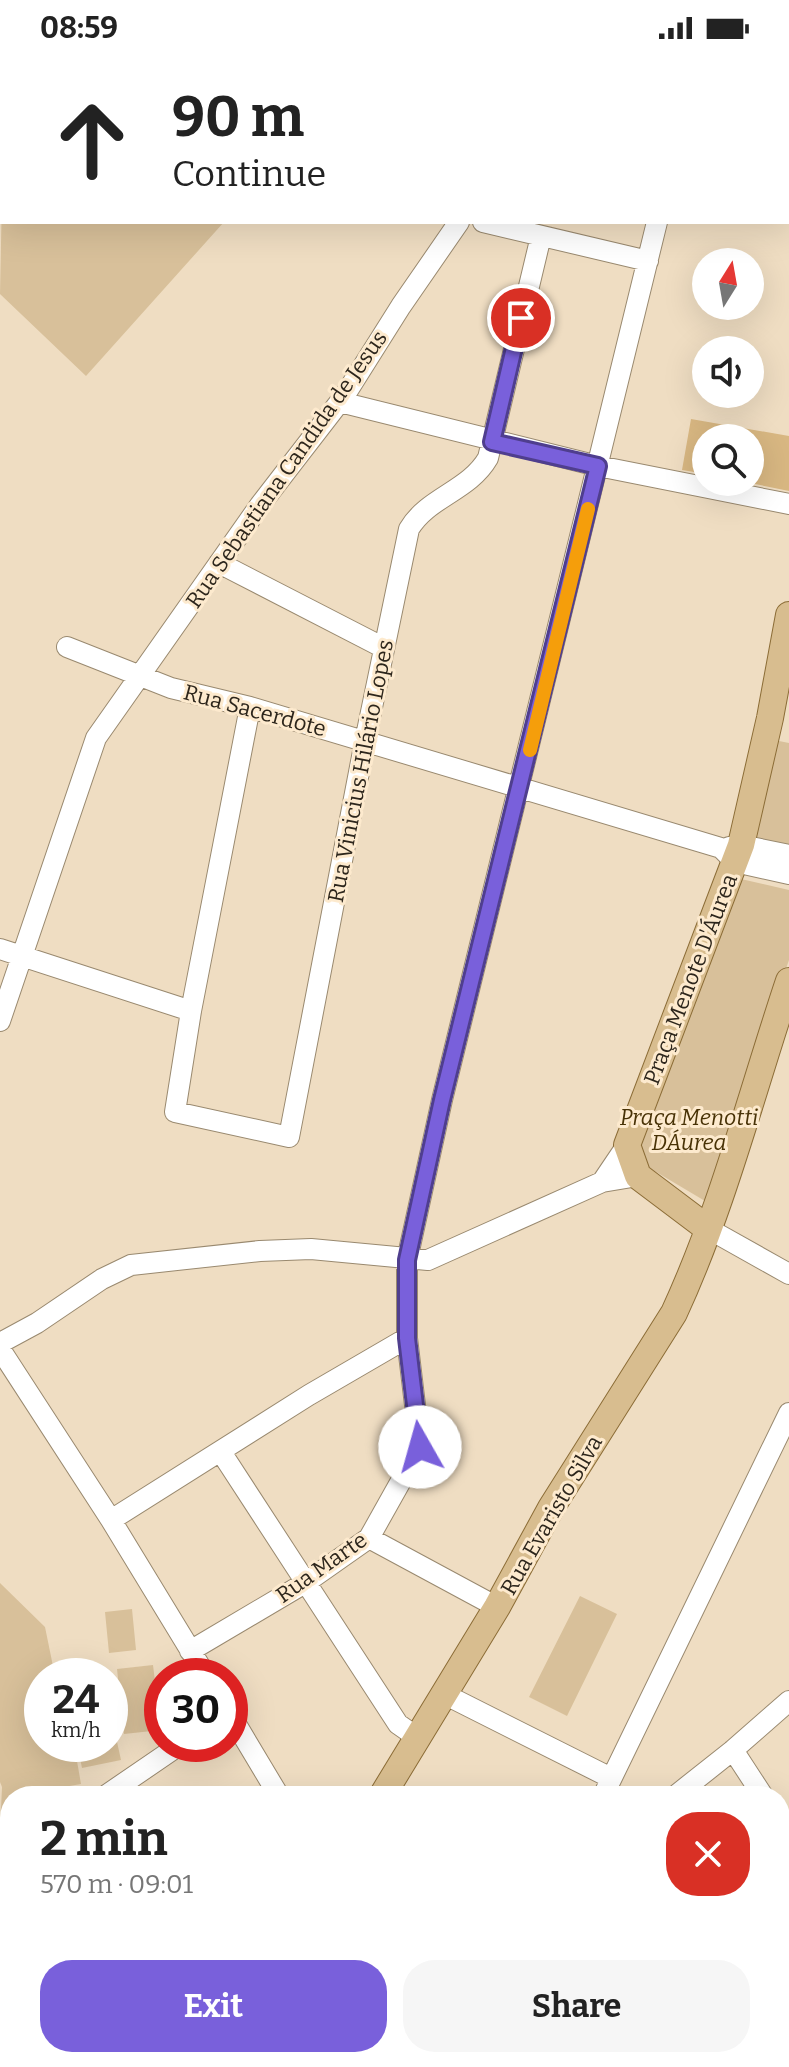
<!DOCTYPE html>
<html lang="en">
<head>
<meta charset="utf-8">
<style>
	:root { --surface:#fff; --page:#f6f6f6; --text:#222; --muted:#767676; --accent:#7960db }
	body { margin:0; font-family:Bitter,serif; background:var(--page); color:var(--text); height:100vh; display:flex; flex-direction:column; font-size:30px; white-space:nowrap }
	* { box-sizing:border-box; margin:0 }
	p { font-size:26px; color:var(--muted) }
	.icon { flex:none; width:44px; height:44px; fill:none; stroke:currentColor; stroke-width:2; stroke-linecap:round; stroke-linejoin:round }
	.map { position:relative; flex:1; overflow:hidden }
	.side { position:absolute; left:0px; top:1730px; width:790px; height:282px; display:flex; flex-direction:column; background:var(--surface); border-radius:32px 32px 0 0; box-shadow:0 8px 32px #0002 }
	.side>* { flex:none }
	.hud { position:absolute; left:0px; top:0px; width:790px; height:168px; box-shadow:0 8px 32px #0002; background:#fff; color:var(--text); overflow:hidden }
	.needle { width:52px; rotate:11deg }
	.fabs { position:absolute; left:692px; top:192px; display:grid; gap:16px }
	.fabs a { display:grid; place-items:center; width:72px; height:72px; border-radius:50%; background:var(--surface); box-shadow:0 8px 32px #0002; font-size:40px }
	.speed { position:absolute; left:24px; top:1602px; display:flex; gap:16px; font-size:40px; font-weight:700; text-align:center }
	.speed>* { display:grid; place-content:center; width:104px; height:104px; border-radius:50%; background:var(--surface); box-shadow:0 8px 32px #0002; line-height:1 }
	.speed small { font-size:20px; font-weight:400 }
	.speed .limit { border:12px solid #d22; background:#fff; color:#111 }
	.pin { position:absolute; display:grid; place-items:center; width:68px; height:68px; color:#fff; margin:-34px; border:4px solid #fff; border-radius:50%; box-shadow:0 2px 8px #0007 }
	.me { position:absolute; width:88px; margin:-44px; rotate:353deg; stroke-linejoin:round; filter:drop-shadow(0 0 6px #0008) }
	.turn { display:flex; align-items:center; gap:28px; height:168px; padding:0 40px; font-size:36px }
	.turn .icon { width:104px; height:104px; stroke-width:2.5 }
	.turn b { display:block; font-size:56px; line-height:68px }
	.round { display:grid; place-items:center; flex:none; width:84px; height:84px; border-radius:32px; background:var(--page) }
	.head { display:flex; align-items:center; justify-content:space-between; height:136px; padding:0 40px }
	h1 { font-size:48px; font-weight:700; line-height:60px }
	.button { display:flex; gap:16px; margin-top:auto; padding:16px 40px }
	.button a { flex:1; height:92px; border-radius:32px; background:var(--accent); color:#fff; font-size:32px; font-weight:700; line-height:92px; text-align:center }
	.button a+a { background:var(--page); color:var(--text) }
	.status { display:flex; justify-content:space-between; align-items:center; height:56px; padding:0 40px; background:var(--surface); direction:ltr }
	.status svg { height:22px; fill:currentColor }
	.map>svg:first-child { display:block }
	.green { fill:#d8c09a }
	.building { fill:#d8b782 }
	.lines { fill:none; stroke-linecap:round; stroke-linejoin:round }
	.minor-casing { stroke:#99896f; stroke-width:22 }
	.major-casing { stroke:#8b6c36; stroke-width:28 }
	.minor { stroke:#fff; stroke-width:20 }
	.major { stroke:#d8bd8f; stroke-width:26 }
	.route-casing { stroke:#4f3e8e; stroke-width:20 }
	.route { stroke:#7960db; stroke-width:14 }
	.slow { stroke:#f59e0b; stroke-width:14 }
	.labels { text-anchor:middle; stroke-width:6; stroke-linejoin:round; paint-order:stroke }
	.street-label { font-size:22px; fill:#2d261c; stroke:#fdeace }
	.park-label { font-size:22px; font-style:italic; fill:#483206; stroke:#fdeace }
</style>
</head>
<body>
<div class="status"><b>08:59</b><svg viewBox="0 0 49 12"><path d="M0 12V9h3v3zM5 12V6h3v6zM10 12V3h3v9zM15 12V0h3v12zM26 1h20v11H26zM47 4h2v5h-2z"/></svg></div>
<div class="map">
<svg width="789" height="2011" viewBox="0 0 789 2011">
	<rect width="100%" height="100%" fill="#efddc2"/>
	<!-- green -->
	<path class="green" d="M504 0H705L709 2H503Z
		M2 138V166H224L86 320 0 238Z
		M774 684 789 687V794L752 786Z
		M741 823 789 834V904L705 1145 636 1104Z
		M0 1527 45 1571 55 1620H42V1688H74L81 1728 46 1734 45 1740H10V1778L0 1776 2 1731 0 1726Z
		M580 1540 617 1558 567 1660 529 1641Z
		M132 1553 136 1594 109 1597 105 1556Z
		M153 1609 161 1674 124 1678 117 1613Z
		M110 1654 121 1704 82 1712 77 1688H110Z"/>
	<!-- building -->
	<path class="building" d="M691 363 789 380V435L750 427V382H706V418L682 414Z"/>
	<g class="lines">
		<!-- minor casing -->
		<g class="minor-casing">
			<path id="minor" d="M183 0 188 2
				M24 2V0
				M65 2 67 0
				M220 2V0
				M388 2V0
				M729 2 730 0
				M0 70 2 64
				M788 72H789
				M483 166 648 205
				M340 346 598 410 789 448
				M219 507 384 592
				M67 591 171 632 250 651 721 792 735 806 789 818
				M250 651 191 955 175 1056 289 1081 365 685 409 473C428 441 469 435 488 402L541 180
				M729 791 741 789 789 799
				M0 893 191 955
				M0 965 96 682 260 449 345 339 401 250 459 166
				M602 1126 627 1089
				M707 1172 789 1218
				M0 1287 37 1267 102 1223 131 1209 260 1195 311 1193 428 1204 602 1126 638 1120
				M0 1293 111 1464 206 1620
				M221 1396 398 1668 418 1682
				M111 1464 309 1339 407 1282
				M369 1482 497 1551
				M190 1595 305 1527 369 1482 420 1391 407 1282V1204L442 1044 657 166
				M444 1638 611 1722
				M230 1658 279 1740
				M733 1694 763 1740
				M105 1740 181 1688
				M603 1740 789 1357
				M675 1740 733 1694 789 1645
				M780 1766 789 1780
				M0 1789 10 1797
				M780 1910 789 1924
				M0 1976 10 1970
				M430 2002 431 2011
				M621 2002 623 2011
				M294 2011 307 2002"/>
		</g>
		<!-- major casing -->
		<g class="major-casing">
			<path id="major" d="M707 1172 638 1120 627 1089 741 789 770 662 789 559
				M382 1740 497 1551 551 1452 674 1257C723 1151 752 1035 789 925
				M216 2011 222 2002"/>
		</g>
		<!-- minor -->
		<use href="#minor" class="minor"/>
		<!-- major -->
		<use href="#major" class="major"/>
	</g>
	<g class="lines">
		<!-- route casing -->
		<g class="route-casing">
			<path id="route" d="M420 1391 407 1282V1204L442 1044 598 410 492 386 521 262"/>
		</g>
		<!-- route -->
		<use href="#route" class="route"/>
		<!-- slow -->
		<path class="slow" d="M530 694 588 453"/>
	</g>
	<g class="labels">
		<!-- street labels -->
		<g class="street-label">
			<text transform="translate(286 413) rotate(-55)" y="8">Rua Sebastiana Candida de Jesus</text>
			<text transform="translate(255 654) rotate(15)" y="8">Rua Sacerdote</text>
			<text transform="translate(360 715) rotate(-79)" y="8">Rua Vinicius Hilário Lopes</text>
			<text transform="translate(690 923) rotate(-69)" y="8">Praça Menote D'Áurea</text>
			<text transform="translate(551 1459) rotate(-60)" y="8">Rua Evaristo Silva</text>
			<text transform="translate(321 1511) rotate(-35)" y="8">Rua Marte</text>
		</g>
		<!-- park labels -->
		<g class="park-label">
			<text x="689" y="1069">Praça Menotti<tspan x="689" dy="25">DÁurea</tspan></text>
		</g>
	</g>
</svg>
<div class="fabs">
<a><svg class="needle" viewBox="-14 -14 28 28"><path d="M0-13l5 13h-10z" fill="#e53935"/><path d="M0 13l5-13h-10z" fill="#767676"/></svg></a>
<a><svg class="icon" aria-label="sound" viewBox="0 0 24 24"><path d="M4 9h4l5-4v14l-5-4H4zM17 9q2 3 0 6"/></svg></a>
<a><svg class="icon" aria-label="search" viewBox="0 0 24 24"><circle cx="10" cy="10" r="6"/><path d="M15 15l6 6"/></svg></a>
</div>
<div class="speed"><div>24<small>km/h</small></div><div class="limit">30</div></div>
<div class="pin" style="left:521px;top:262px;background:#d93025"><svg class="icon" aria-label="arrive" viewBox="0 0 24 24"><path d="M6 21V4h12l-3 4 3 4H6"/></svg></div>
<svg class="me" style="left:420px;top:1391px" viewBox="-20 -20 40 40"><circle r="19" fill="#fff"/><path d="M0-13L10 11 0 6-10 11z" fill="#7960db"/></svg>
<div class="hud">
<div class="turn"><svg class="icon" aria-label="ahead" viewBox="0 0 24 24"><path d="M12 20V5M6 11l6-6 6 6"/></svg><div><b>90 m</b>Continue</div></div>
</div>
<section class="side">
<div class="head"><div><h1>2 min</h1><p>570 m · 09:01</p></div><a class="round" style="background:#d93025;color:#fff"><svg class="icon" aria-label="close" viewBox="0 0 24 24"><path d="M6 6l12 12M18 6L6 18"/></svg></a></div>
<div class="button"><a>Exit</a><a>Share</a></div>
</section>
</div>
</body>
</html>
